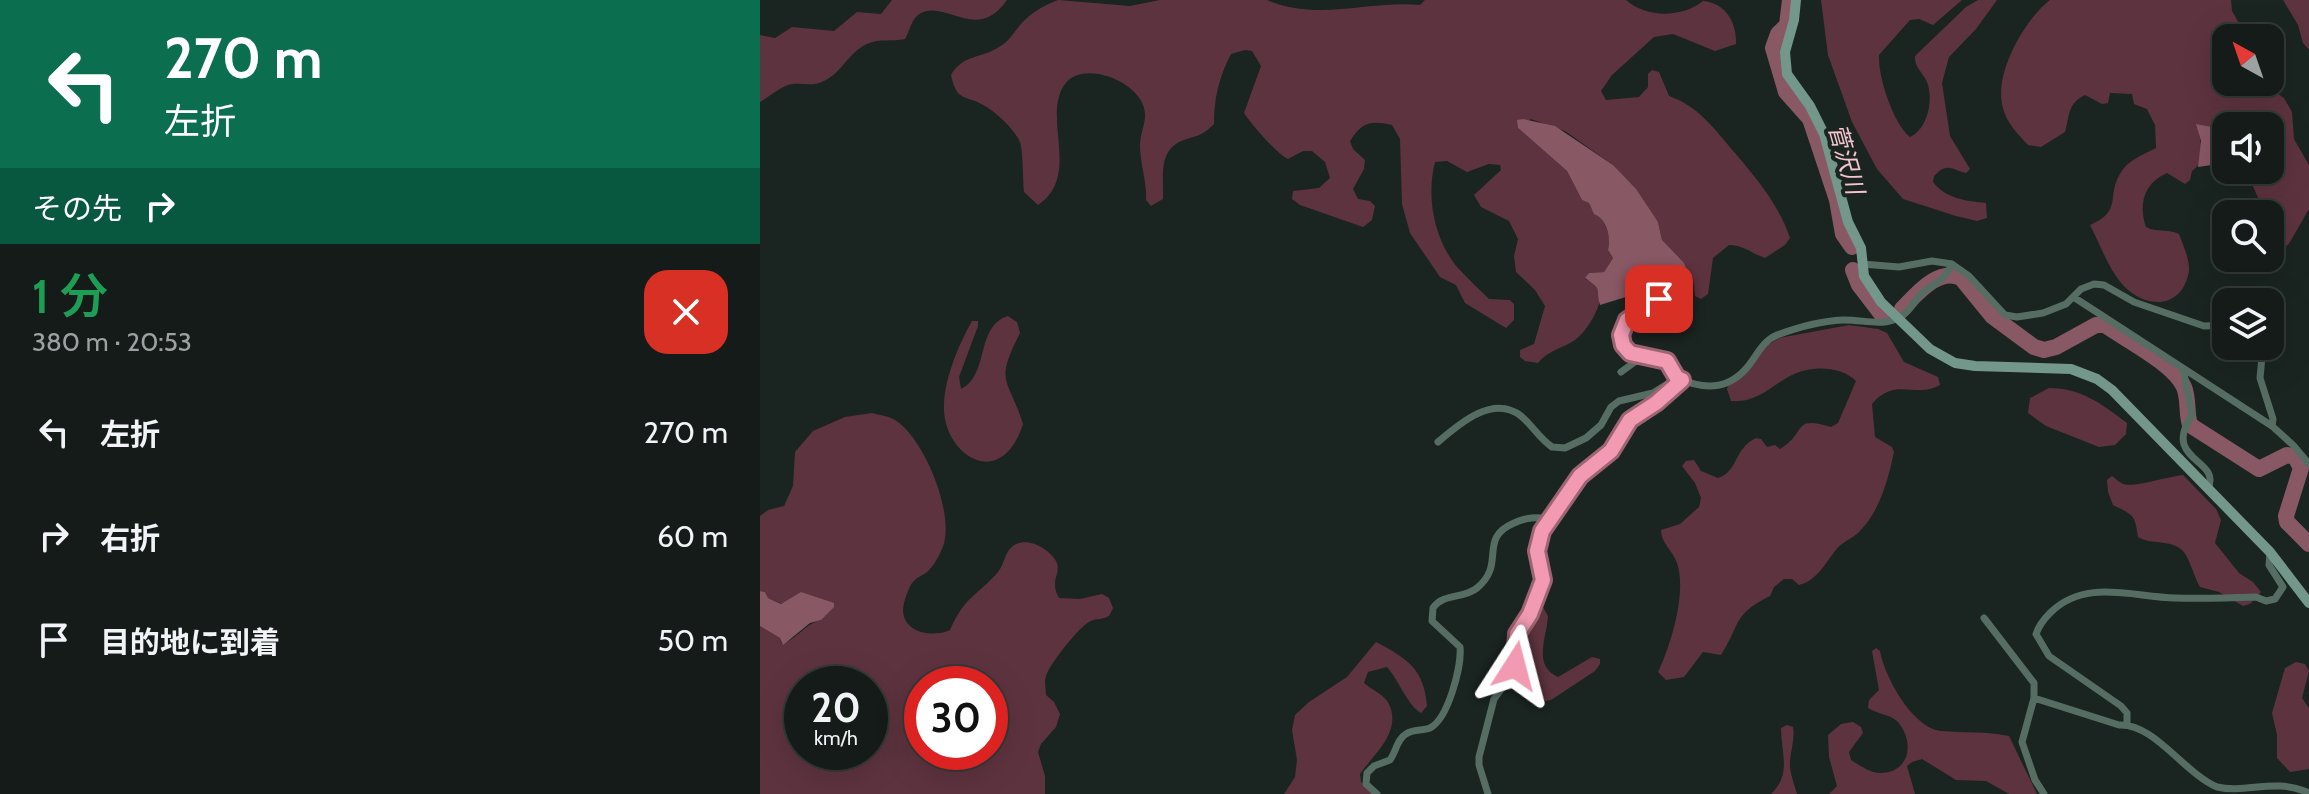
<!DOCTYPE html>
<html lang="ja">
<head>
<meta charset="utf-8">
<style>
	:root { --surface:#141b18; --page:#212825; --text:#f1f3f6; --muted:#9da1a2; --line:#333937 }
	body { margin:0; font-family:Cabin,"Noto Sans JP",sans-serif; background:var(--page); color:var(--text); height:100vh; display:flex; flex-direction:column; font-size:30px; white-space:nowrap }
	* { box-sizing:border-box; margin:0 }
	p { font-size:26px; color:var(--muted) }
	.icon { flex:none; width:44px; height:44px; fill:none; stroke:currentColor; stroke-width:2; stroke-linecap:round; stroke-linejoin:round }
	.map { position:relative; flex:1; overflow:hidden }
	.side { display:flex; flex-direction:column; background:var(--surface); width:760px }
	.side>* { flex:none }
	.hud { background:#0b6e4f; color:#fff; overflow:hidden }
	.needle { width:52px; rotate:320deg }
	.tools { position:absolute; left:1452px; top:24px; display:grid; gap:16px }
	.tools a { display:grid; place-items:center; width:72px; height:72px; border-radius:16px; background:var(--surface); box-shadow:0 8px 32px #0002,0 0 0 2px var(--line); font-size:40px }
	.speed { position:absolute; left:24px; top:666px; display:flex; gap:16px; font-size:40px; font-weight:700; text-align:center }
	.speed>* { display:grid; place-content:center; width:104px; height:104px; border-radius:50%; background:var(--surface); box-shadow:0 8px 32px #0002,0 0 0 2px var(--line); line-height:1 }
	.speed small { font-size:20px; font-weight:400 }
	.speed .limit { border:12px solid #d22; background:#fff; color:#111 }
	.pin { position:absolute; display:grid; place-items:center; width:68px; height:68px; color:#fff; margin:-34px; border-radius:16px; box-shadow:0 4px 12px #0006 }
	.me { position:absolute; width:88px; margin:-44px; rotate:9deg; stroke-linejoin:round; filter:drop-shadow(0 0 6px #0008) }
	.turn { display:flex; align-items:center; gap:28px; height:168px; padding:0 32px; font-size:36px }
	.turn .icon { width:104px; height:104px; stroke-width:2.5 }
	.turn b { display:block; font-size:56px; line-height:68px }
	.then { display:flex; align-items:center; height:76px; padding:0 32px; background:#0003; gap:16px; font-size:30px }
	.round { display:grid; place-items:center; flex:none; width:84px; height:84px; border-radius:24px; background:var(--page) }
	.overview { display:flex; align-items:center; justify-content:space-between; height:136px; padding:0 32px }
	h1 { font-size:48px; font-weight:600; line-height:60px; color:#1e9e55 }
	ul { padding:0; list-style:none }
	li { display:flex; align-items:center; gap:24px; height:104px; padding:0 32px }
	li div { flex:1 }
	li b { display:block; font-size:30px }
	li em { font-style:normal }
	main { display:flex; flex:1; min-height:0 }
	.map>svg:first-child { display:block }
	.green { fill:#5d333f; fill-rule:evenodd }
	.water { fill:#895865 }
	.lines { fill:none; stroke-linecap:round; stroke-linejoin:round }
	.river { stroke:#895865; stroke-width:16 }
	.street { stroke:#566d64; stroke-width:7 }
	.secondary { stroke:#73978a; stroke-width:10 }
	.route-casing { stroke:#9d6473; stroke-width:20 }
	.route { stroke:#f19ab1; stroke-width:14 }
	.labels { text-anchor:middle; stroke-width:8; stroke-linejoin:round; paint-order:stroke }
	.water-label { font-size:24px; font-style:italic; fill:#f5c4d0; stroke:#1a2420 }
</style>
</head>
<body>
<main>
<section class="side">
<div class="hud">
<div class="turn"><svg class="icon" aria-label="left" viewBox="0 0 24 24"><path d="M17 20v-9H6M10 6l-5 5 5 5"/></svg><div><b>270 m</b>左折</div></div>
<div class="then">その先<svg class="icon" aria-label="right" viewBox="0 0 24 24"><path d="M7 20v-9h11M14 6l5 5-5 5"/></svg></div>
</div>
<div class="overview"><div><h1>1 分</h1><p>380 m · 20:53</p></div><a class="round" style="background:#d93025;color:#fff"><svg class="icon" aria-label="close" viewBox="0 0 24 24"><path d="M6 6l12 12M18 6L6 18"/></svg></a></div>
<ul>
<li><svg class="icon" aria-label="left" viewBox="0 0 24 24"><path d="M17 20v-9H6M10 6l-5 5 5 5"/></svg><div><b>左折</b></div><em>270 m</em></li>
<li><svg class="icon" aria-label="right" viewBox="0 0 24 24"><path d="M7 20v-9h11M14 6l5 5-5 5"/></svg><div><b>右折</b></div><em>60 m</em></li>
<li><svg class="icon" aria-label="arrive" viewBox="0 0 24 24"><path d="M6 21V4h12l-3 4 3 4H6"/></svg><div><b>目的地に到着</b></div><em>50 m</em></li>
</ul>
</section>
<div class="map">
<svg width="1549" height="794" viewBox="0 0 1549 794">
	<rect width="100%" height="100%" fill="#1a2420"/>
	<!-- green -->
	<path class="green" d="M132 0H247C217 43 187 0 161 13 151 18 150 31 145 39 132 42 120 38 107 44 87 53 81 76 59 83 50 86 42 83 33 84 24 84 9 97 0 102V35L15 38 32 27 74 31 97 12 121 14Z
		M298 0 370 6 400 0H507C558 22 609 0 660 5L665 0H866C886 18 922 18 943 1 966 3 977 23 976 44L955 51 913 34 894 37 852 75 841 91 846 100 879 97 888 87V74L892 70 899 72 909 96C940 107 954 129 975 153 997 179 1019 205 1030 238L1025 245 1005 258C991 253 983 245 969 245L953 258 948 294 941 299 935 296 933 277 902 240 898 222 853 165 805 131 771 119 758 128 807 171 822 200 830 203 831 208C844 219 852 232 848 250L853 258 844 272 829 273 825 279C829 281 834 282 837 285 849 297 827 332 815 340 802 349 788 350 778 363L765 361 760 357V350L774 344 785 306 775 290 756 272 754 256 758 239 749 221 721 207 714 195 741 170 740 165 729 164 707 172 687 161 675 162C666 197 674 240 698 268 708 279 719 289 729 299L750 300 754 304V320L746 328 705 303 696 285 680 277 650 233 642 204 640 139 632 125C610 120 602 122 590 141L593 149 605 160 604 169 593 189 598 199 610 201 615 206 612 220 603 227 540 205 532 199 533 191 559 188 570 178 565 162 552 151H543L528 159C517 154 491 124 484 113L501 66 492 51 485 50 471 54C459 77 454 98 454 124 444 134 440 135 427 139 397 148 404 174 403 199L391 206 386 200C387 181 380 164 380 145 380 135 385 125 385 115 386 84 324 58 305 84 281 116 322 176 278 205L264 192C263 181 263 150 260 142 254 129 237 113 225 106 205 94 197 103 191 75 203 54 221 59 239 47 250 41 253 33 261 24 272 12 283 6 298 0Z
		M1061 0H1202L1173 25 1159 19 1150 20 1119 55C1118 77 1133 123 1150 137 1167 129 1173 103 1168 85 1165 73 1154 69 1155 56L1206 7 1218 0H1237L1216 29 1189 57 1182 83 1190 136 1210 169 1206 173C1191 169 1187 162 1174 176L1173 182C1186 199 1207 201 1226 203L1227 218 1217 221 1196 216 1143 199 1117 169 1092 122 1068 55Z
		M1290 0H1471L1472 11 1487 37 1466 38V82H1500L1524 98 1532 112 1534 139 1549 165V209L1530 242 1518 256 1510 255V214H1505L1486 170H1510V126H1466V148L1437 124C1440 139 1447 161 1432 171L1430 180 1425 184 1407 173C1384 183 1378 204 1386 227 1396 233 1407 228 1419 234 1423 245 1430 260 1429 271 1423 306 1392 310 1368 290 1350 274 1341 246 1330 225 1363 211 1346 197 1360 174 1367 160 1383 155 1396 148L1395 125 1387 109 1374 104 1372 94 1350 93 1348 103 1342 104 1325 95C1307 104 1310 115 1305 132L1281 147 1268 145C1258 134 1247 124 1243 108 1233 75 1264 20 1290 0Z
		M1523 0H1549V50L1543 43 1538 25Z
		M248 316 257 322 260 333C234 384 248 377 263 424 241 494 181 454 184 404 185 377 199 344 212 321H218V326L199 377 201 389C230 375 215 326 248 316Z
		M1089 325 1118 329 1127 333 1144 362 1178 377 1180 385C1156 399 1135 376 1112 404L1115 437 1132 447 1134 452C1128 480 1120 511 1099 532 1092 539 1081 542 1075 551 1065 564 1056 581 1039 585L1032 579H1024L1014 587 1010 596C972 615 981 624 961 655L943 652 924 677 906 680 898 672C911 645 927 592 917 563 913 551 901 543 901 530L920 524 939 507 941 498 935 483 922 466 926 461 934 460 941 471 958 478C979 471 973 449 996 438L1001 439 1007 447 1015 445 1020 449C1048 432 1031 415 1071 427L1078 423 1096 381C1081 366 1052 365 1032 375 1010 386 998 403 971 401L967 389 969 383 1005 347 1019 338Z
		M1289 388C1321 388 1342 404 1367 423L1366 434 1355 445 1339 447 1286 426 1268 413 1270 398Z
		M112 413C119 415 129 416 135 420 164 438 193 510 184 543 182 551 175 564 169 570 165 575 158 576 154 581 149 585 146 597 144 603 137 631 171 639 190 630 205 596 216 597 238 572 243 566 244 557 249 550 262 533 288 547 296 561 301 570 294 577 295 586 295 590 297 594 299 598L320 599 342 594 349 598 353 608 349 616C342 620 338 618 331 621 321 624 289 665 286 676 284 681 286 689 286 695L294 702 300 714 296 727 281 744 278 752 285 776V794H0V626L20 638 22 644C37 639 45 624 61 620L8 598 5 592 0 591V516L8 510 24 506 33 486 35 452 53 431 85 417ZM42 684H110V752H42ZM162 684H230V752H162Z
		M1423 475 1456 509 1461 520 1455 543 1479 573 1493 582 1501 592 1490 604 1483 606 1459 592 1440 587C1434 577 1430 559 1423 551 1412 539 1391 545 1378 537 1375 514 1373 515 1353 505L1348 492 1347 480 1352 476C1356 479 1359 482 1363 484 1373 488 1410 476 1423 475Z
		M783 607 788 616C787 637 772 666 798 677L832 657 840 659V664L835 671 791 700 781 702C776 696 774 692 770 685 767 680 760 678 757 672 745 648 755 614 783 607Z
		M616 642C648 659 664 669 667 706L661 713C648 706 638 679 627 667L608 672 604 683C612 690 625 695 629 704 642 732 614 754 600 774L601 782 614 794H524L535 777 537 760 532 730 535 715 549 702 587 677Z
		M1116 648 1120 651C1125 678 1153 728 1181 731 1204 733 1226 731 1249 736L1277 794H1249L1226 781 1196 780 1162 759 1152 762 1147 766 1155 794H1069L1077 786 1069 757 1068 735 1081 724 1093 722 1101 727 1103 733 1089 752 1091 760C1099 765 1110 773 1120 773 1151 773 1155 740 1137 721 1129 714 1117 714 1108 708L1109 700 1119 690 1112 651Z
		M1536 662 1545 664 1549 671 1542 698 1549 708V769L1530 772 1517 758V735L1512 713 1525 668Z
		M1027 725 1033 727C1035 739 1031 749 1030 761 1029 771 1034 783 1037 794H1011C1032 774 1021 753 1021 728Z"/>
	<!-- water -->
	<path class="water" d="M763 119 795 126 853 165 876 189 898 222 902 240 924 263 928 273 927 278 840 305C835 287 844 291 825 278L829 273 844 272 853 258 848 250C851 237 847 219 834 214L829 203 822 200 807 171 758 128 757 120Z
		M1436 124 1451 127C1450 140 1460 139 1466 148V163L1438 167 1441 141Z
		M0 591 5 592 8 598 21 604 41 592 74 603V607L61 620 50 623 23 645 20 638 0 626Z"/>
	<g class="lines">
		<!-- river -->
		<path class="river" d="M1030 0 1027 25 1018 34 1013 48 1026 92 1050 119 1077 200 1083 234 1092 247
			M1093 270 1099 285 1122 315
			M1142 309C1156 295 1178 267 1201 278L1232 316 1274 347 1284 350 1296 347 1336 325H1345C1366 340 1414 364 1424 387 1429 399 1426 412 1430 425L1499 469 1527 455 1535 457 1541 468 1526 516 1527 522 1549 544"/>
		<!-- street -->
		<path class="street" d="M1102 264 1139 267 1172 261 1192 264 1209 276 1245 315 1257 317 1283 313 1306 304 1321 289 1334 284 1344 285 1374 302 1444 326 1466 325
			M922 290C902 298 854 314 862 341 864 346 865 349 869 352 880 359 895 356 907 361L917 378C947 391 972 390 992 361 999 351 1005 340 1017 335 1036 328 1062 321 1082 320 1103 319 1123 328 1142 316 1151 310 1155 300 1162 293 1178 280 1181 285 1192 264
			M1315 298 1512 426 1533 445 1549 464
			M1503 346 1500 378 1513 419 1512 426
			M1423 369 1432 415C1401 461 1462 459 1448 488
			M861 372 883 356
			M678 442C699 424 733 394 761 416 772 425 779 438 792 447L805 448 826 438 841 425 851 407 859 401 893 393 917 378
			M1224 618 1274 683V698L1262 742 1275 780 1284 794
			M1274 698 1359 725C1394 723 1424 773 1457 787 1488 794 1514 777 1549 793
			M1367 725V713L1361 706 1289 656 1276 634C1279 625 1283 620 1290 613 1325 578 1372 597 1415 598 1442 599 1470 598 1496 597L1506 601 1515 599 1523 587 1509 565 1510 552
			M617 794 606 784 607 773 614 766 630 760C636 752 637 739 646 734 653 729 662 731 670 728 688 719 702 666 700 647L672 621 673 608C683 593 704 599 717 588 747 563 717 539 754 523 767 517 776 517 790 519
			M728 794 719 765V757L734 699 755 671 757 634 770 614 781 586 783 580 777 551 782 531 820 476 851 451 870 420 896 403 922 380"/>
		<!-- secondary -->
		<path class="secondary" d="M1036 0 1034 20 1025 52 1027 74 1050 106 1064 134 1088 222 1101 248 1104 276 1121 302 1170 349 1195 363 1215 366 1311 369 1337 379 1352 390 1510 552 1549 603"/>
	</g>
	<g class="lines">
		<!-- route casing -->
		<g class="route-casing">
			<path id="route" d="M755 666 757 634 770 614 783 580 777 551 782 531 820 476 851 451 870 420 896 403 922 380 917 378 907 361 870 353 863 345 861 335 867 320 899 299"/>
		</g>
		<!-- route -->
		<use href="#route" class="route"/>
	</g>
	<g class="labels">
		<!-- water labels -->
		<g class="water-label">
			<text transform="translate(1086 159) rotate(74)" y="8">菅沢川</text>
		</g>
	</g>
</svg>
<div class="tools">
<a><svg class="needle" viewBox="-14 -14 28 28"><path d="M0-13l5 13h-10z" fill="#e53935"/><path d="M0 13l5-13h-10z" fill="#9da1a2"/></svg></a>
<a><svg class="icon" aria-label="sound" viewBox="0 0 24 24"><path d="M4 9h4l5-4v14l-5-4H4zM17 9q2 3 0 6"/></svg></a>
<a><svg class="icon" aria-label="search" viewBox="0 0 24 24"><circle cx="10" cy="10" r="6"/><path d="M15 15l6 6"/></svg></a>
<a><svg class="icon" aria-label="layers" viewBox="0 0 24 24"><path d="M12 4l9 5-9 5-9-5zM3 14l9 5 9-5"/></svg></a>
</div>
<div class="speed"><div>20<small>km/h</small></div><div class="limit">30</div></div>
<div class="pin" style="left:899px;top:299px;background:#d93025"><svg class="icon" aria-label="arrive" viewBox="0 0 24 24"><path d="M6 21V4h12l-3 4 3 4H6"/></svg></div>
<svg class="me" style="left:755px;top:666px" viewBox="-20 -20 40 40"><path d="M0-17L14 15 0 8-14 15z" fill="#f19ab1" stroke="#fff" stroke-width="4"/></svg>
</div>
</main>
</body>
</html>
